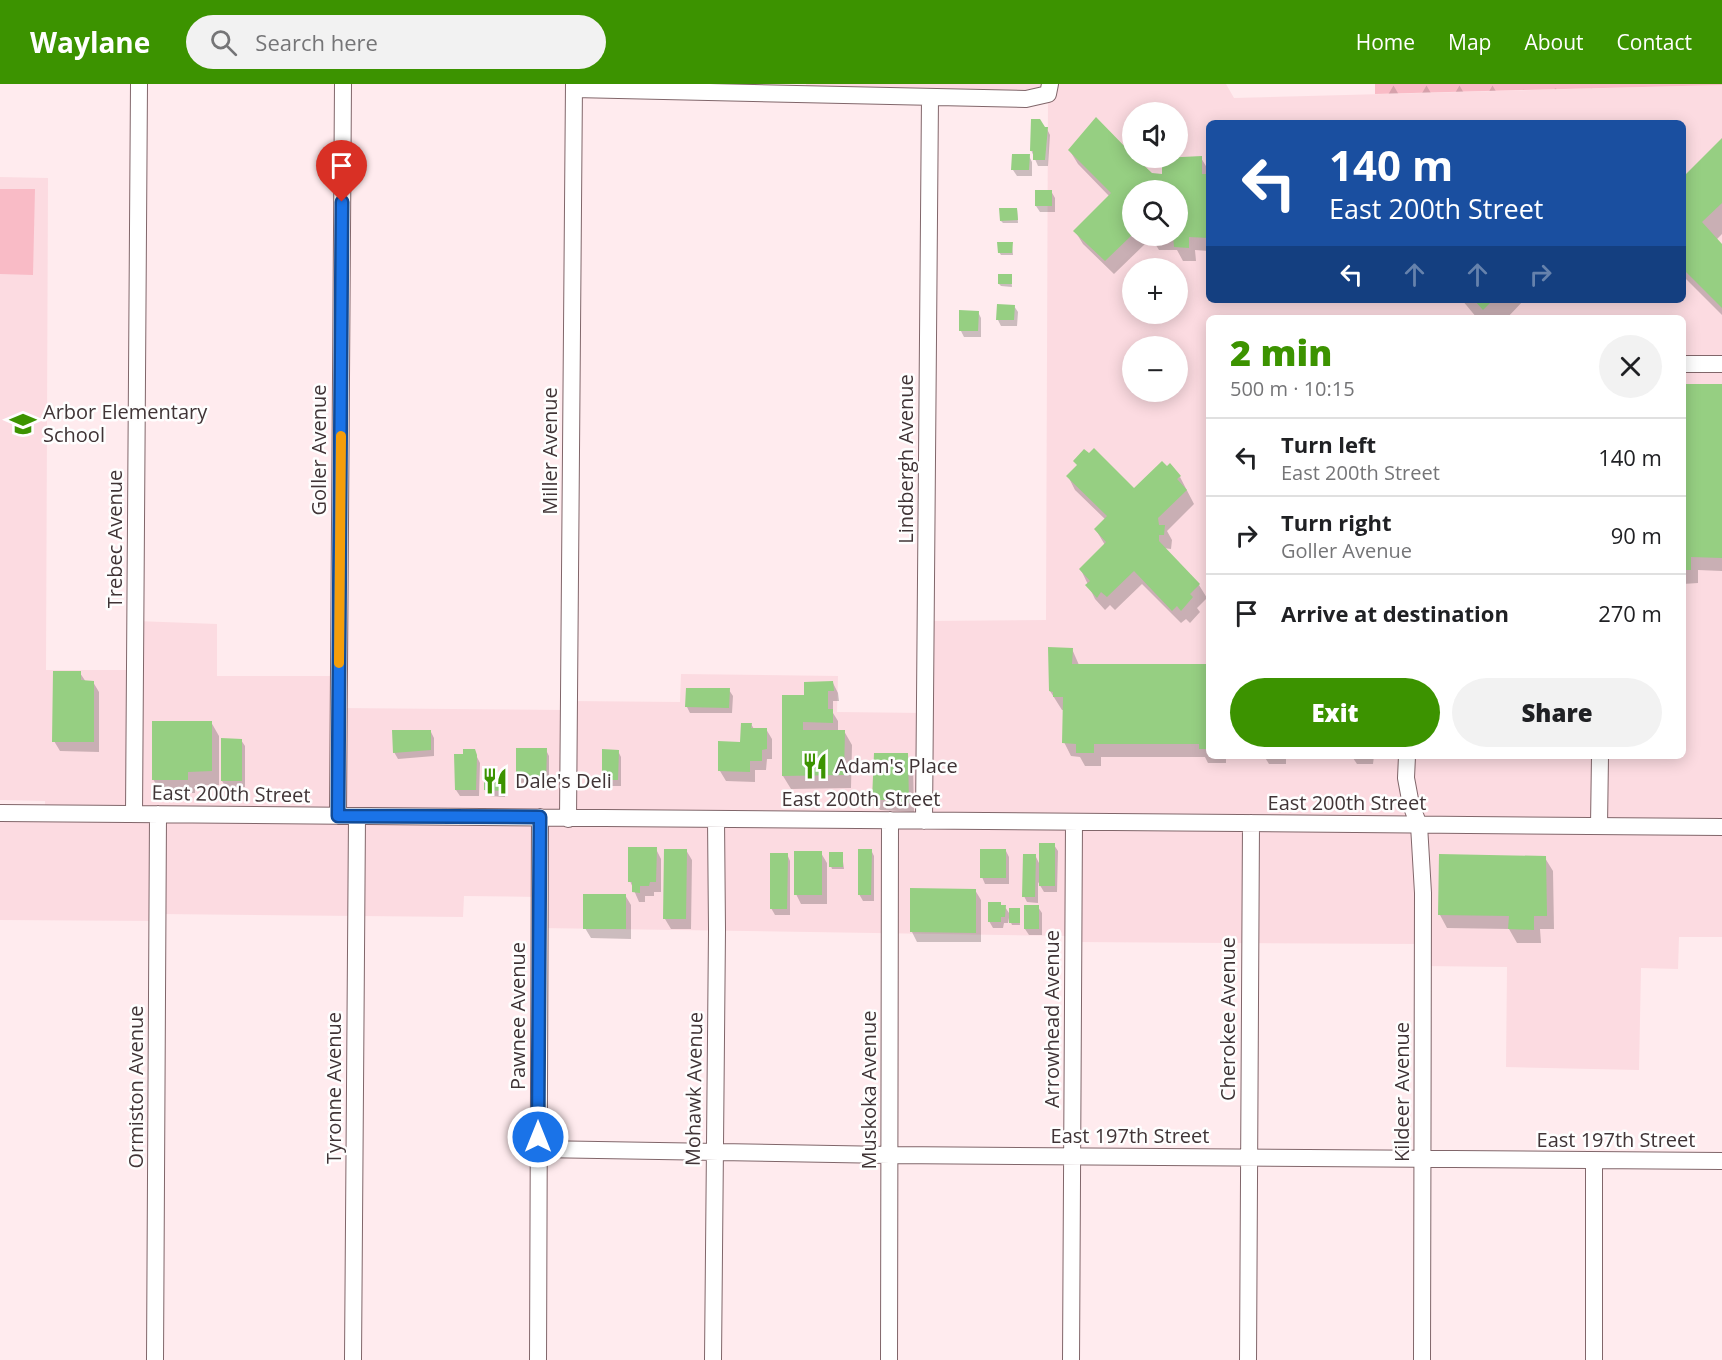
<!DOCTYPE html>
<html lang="en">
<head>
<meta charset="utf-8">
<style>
	:root { --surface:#fff; --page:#f2f2f2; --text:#202124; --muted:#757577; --line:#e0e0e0; --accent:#3c9300 }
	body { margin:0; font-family:"Open Sans",sans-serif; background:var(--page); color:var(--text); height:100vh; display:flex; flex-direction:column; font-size:22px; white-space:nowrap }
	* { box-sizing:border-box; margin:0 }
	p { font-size:20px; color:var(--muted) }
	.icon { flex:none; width:33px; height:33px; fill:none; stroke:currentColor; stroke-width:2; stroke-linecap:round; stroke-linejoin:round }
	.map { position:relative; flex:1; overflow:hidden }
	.details { position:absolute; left:1206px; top:231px; width:480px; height:444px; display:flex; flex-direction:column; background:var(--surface); border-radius:9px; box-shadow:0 3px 15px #0003 }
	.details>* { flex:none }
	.guide { position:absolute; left:1206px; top:36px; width:480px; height:183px; border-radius:9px; box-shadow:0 3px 15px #0003; background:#1a4fa0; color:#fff; overflow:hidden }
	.fabs { position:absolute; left:1122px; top:18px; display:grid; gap:12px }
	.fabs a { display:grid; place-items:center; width:66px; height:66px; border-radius:50%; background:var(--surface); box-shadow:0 3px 15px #0003; font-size:30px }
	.pin { position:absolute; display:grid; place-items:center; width:51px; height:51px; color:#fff; margin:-62px -26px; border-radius:50% 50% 50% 0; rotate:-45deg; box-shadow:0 0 6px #0007 }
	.pin .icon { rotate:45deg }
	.me { position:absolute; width:66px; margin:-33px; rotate:0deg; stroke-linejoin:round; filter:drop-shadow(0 0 4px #0008) }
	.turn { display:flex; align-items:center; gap:21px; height:126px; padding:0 24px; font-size:27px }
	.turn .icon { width:78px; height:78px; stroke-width:2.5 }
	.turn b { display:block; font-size:42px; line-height:51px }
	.lanes { display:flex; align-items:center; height:57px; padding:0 24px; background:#0003; justify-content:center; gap:30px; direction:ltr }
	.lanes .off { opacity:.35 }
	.round { display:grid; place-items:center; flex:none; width:63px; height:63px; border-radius:32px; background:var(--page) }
	.overview { display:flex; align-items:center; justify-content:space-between; height:102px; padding:0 24px }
	h1 { font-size:36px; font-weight:800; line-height:45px; color:var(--accent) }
	.button { display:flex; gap:12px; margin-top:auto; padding:12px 24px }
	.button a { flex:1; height:69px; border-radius:36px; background:var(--accent); color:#fff; font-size:24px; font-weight:800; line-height:69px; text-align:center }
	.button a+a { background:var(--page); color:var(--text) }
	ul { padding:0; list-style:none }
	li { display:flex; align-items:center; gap:18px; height:78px; padding:0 24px; border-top:2px solid var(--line) }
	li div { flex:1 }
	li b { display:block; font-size:22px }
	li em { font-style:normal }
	header { display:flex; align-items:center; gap:36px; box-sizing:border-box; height:84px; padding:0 30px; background:var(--accent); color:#fff }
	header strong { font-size:28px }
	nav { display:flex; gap:33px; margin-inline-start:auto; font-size:21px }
	.search { width:420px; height:54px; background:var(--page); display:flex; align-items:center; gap:15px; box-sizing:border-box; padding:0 21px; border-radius:33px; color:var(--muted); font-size:22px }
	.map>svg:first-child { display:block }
	.built { fill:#fcdbe1; fill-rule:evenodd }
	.grass { fill:url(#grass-tufts) }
	.forest { fill:url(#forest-firs) }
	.park { fill:#f9bbc6 }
	.shadow { fill:#0003; fill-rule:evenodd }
	.building { fill:#96cf82 }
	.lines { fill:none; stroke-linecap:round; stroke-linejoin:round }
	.minor-casing { stroke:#81666a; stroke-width:18 }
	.minor { stroke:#fff; stroke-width:16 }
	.route-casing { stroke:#114b97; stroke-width:15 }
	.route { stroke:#1a73e8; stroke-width:10 }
	.slow { stroke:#f59e0b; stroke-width:10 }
	.labels { text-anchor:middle; stroke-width:5; stroke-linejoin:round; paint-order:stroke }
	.poi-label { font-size:20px; fill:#403436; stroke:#fefefe; text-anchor:start }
	.street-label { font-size:20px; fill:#403436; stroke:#fefefe }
</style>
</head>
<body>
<header>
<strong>Waylane</strong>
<div class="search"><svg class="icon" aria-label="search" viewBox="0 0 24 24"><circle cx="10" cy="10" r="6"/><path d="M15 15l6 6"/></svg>Search here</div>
<nav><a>Home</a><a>Map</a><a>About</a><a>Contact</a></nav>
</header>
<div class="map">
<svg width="1722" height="1276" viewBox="0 0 1722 1276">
	<defs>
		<pattern id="grass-tufts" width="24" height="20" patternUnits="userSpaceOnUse" patternTransform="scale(1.5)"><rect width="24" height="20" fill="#f9bbc6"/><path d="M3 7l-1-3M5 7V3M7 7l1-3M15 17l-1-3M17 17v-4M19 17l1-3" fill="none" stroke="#d6a1ab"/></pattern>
		<pattern id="forest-firs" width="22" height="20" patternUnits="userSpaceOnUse" patternTransform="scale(1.5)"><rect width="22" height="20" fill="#f9bbc6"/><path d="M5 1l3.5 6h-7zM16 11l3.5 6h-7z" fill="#d6a1ab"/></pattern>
	</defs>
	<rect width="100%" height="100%" fill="#ffebee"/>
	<!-- built -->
	<path class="built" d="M806 0H1226L1234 14 1722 1V853H1679L1678 885 1641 884 1639 986 1506 983 1507 883 1423 882 1422 860 1073 858V852L539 844V813L464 812 463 833 158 830V837L0 836V729H45V717L0 716V93L48 94 46 586H135L136 537 217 540V592H339V624L568 626 569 617 680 618 681 590 838 592 837 628 925 629 926 537 1046 536 1048 10 806 11ZM1132 28H1178V74H1132ZM1209 39H1683V216H1209ZM1132 106H1178V152H1132ZM1132 184H1178V230H1132ZM1209 234H1683V672H1209ZM1132 262H1178V308H1132Z"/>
	<!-- grass -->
	<path class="grass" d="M1522 0H1722V1L1522 6Z"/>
	<!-- forest -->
	<path class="forest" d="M1375 0H1522V6L1375 10Z"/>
	<!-- park -->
	<path class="park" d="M0 105H35L33 191 0 190Z"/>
	<!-- shadow -->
	<path class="shadow" d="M1096 36 1151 91H1163V74H1201L1209 87V167L1195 166 1196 177H1183L1177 166H1159L1154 158H1147L1114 190 1083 160 1075 147 1110 113 1078 80 1070 67ZM1132 106H1178V152H1132Z
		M1045 45H1047L1050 51 1048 82H1038L1031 66Z
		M1722 56V150L1716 156 1722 162V231L1683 192V95Z
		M1029 72 1032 78V92H1017L1013 86Z
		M1051 107 1055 114V128H1040L1036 122Z
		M1017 125 1018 139H1003L1001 137Z
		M1012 160 1013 171H1001L999 168Z
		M1011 191 1012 203 1001 202 999 200Z
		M1462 216H1524L1507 234H1486L1484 232 1477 234Z
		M1014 222 1018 228 1017 242H1001L998 236Z
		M978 228 981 234V253H964L961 247Z
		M1683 301H1722V487L1698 486V499L1683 500Z
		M1068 392 1134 407 1180 393 1194 420 1167 447 1172 456 1171 465 1163 464 1199 501 1207 514 1197 524 1200 528 1190 539 1186 535 1181 539 1142 500 1115 526 1110 521 1105 526 1095 515 1081 486 1105 461 1096 446 1106 436 1075 406Z
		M1072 565 1079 581H1209V672H1226V679H1208L1205 673H1101V682H1085L1080 673 1071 672 1064 658V626H1062L1050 607Z
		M80 589 86 598H93L99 608V668L60 667 54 657Z
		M833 599 838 609 839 617H833V629L838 637V647H844L852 661 851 704 791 705 783 692 803 613Z
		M729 606 733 612 732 629H690L687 623Z
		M211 638 219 652V701H195V709H161L153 695Z
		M751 640 754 645H766L772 655V675H767L766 686H755V698L726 697 720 687 742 659Z
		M431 648 434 654V672L398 675 394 668Z
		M241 656 245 662V703H226L222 697Z
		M546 666 549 672V704L547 706H534L530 698 521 699 518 692Z
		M474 667 480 679 479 712H460L456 706 464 671Z
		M604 667H618L621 673V702H607L603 696Z
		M907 671 913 681 914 728 880 726 874 716Z
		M1264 672H1374L1373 680H1357L1353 674H1286V680H1269Z
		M501 691 505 697V713L489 712 485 706Z
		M1054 761 1058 767 1057 808H1044L1038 798V819L1027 818 1024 812 1035 771 1040 781Z
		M656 765 661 775V808H654V812H645V818H639L630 797Z
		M686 766 692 776 691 845H671L665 835Z
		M871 766 874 772V817H863L859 810Z
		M1006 767 1009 773V800H985L982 793Z
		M821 769 827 779V820H801L796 810Z
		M787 770 790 777V831H775L771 824Z
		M842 770 844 785H832L831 782Z
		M1545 774 1553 787 1554 845H1540L1541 859H1517L1509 845 1447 844 1440 831Z
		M975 806 981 816V858H917L912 848Z
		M625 811 631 821V855L591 854 585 844Z
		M1005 823 1011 832 1019 826 1020 841H1012L1009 834 1008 839H1004L1003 844H993L989 837Z
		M1038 823 1042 829V851H1029L1025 845Z"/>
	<!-- building -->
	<path class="building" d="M1096 33 1132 70V74H1136L1152 89 1162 90V74L1202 72V90H1209V154L1189 153V164L1174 163 1173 152H1178V106H1132V151L1105 177 1073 147 1111 109 1068 66Z
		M1031 35H1040L1045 43H1048L1045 76H1033V67H1030Z
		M1722 54V119L1702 138 1722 160V224L1683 185V93Z
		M1012 70H1030L1029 86H1011Z
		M1035 106H1052V122H1035Z
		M999 124H1017L1018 136 1000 137Z
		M997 158H1013L1012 169H998Z
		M998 190H1012V200H998Z
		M1474 216H1493L1483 226Z
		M997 220 1015 221 1014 236H996Z
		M959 226 979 227 978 247H959Z
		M1683 300H1722V474L1691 473V486H1683Z
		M1094 364 1134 404 1162 377 1167 382 1170 379 1181 392 1177 395 1187 406 1158 434 1159 441H1165L1164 451H1159V457L1200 500 1190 510 1193 513 1181 527 1177 522 1172 527 1134 487 1107 513 1101 508 1097 514 1085 501 1090 497 1079 485 1106 458 1094 445 1107 432 1066 392 1077 381 1073 377 1084 365 1089 369Z
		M1048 563 1073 564 1072 580H1209V665H1199V660H1094V669H1076V660L1062 659 1063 613H1053V608L1049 607Z
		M53 587H81V596L94 597V658H52Z
		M833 597 834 607H828V625H833V639L803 638V646H845L844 691 782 692V611H804V598Z
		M686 604H730L729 624 685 623Z
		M152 637H212V687L188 688V696H152Z
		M741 639H752L751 644H767V665L762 666V677H750V688L718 687V657L740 658Z
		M392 646H431V666L393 669Z
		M221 654 242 655V697H221Z
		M516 664H547L546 697 544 700H529V692L516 693Z
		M463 665H475L477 671 476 706H455L454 670H463Z
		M602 665 619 666 618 696H602Z
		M874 669H908L909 719H887V716H872Z
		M484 689H502V707L484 706Z
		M1039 759H1055V802H1039Z
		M628 763H657L656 798H650L649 802H640V809L632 808V798H628Z
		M664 765H687L686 835H663Z
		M858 765H872L871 811H858Z
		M980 765H1006V794H980Z
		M794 767H822V811H794Z
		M829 768H843V783H829Z
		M770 769H788L787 825H770Z
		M1023 770H1036L1035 813H1022Z
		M1439 770 1546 772 1547 832H1534V846L1508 845 1509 832 1438 831Z
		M910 804 976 805V849L910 848Z
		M583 810H626V845H583Z
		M988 818H1001V821H1006L1005 833H1001V838H988Z
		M1024 821H1039V845H1024Z
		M1009 824H1020V839H1009Z"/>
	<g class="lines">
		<!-- minor casing -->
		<g class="minor-casing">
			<path id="minor" d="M574 5 1026 15 1048 10 1050 0
				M1683 280H1722
				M1407 672 1406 694 1411 721 1419 741 1423 809 1422 1276
				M0 729 1722 743
				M134 730 139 0
				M338 732 343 0
				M568 735 574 0
				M924 737 930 13
				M1599 742 1600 672
				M538 1065 890 1071 1722 1077
				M155 1276 158 730
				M353 1276 357 732
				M538 1276 540 733
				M713 1276 717 846 716 735
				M889 1276 890 736
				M1071 1276 1074 738
				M1248 1276 1251 739
				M1594 1276V1078"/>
		</g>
		<!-- minor -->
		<use href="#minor" class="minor"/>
	</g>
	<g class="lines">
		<!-- route casing -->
		<g class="route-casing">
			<path id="route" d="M342 118 338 732 540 733 538 1053"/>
		</g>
		<!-- route -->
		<use href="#route" class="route"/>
		<!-- slow -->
		<path class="slow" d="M339 579 341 352"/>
	</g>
	<!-- icons -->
	<defs>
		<g id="school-bare" transform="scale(2.07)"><path d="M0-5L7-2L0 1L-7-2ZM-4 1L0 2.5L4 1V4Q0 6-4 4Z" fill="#3c9300" stroke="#fefefe" stroke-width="2.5" paint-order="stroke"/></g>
		<g id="restaurant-bare" transform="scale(2.07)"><path d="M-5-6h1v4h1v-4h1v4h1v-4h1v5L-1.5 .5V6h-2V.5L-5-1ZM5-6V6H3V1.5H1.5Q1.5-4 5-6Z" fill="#3c9300" stroke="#fefefe" stroke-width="2.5" paint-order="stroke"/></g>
	</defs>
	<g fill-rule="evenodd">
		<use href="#school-bare" x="23" y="340"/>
		<use href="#restaurant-bare" x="815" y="682"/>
		<use href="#restaurant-bare" x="495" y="697"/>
	</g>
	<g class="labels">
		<!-- poi labels -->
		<g class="poi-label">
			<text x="43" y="335">Arbor Elementary<tspan x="43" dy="23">School</tspan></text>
			<text x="835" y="689">Adam's Place</text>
			<text x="515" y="704">Dale's Deli</text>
		</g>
		<!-- street labels -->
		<g class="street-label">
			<text transform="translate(319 366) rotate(-90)" y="7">Goller Avenue</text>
			<text transform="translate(550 367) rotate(-90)" y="7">Miller Avenue</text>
			<text transform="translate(906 375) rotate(-90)" y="7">Lindbergh Avenue</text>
			<text transform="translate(115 455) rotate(-90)" y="7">Trebec Avenue</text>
			<text transform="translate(231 710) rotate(1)" y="7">East 200th Street</text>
			<text x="861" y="722">East 200th Street</text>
			<text x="1347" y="726">East 200th Street</text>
			<text transform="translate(518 932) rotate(-90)" y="7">Pawnee Avenue</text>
			<text transform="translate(1052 935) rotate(-90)" y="7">Arrowhead Avenue</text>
			<text transform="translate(1228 935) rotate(-90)" y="7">Cherokee Avenue</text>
			<text transform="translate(136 1003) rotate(-90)" y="7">Ormiston Avenue</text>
			<text transform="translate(334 1004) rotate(-90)" y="7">Tyronne Avenue</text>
			<text transform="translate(694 1005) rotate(-89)" y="7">Mohawk Avenue</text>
			<text transform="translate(869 1006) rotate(-90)" y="7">Muskoka Avenue</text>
			<text transform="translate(1402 1008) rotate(-90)" y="7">Kildeer Avenue</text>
			<text x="1130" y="1059">East 197th Street</text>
			<text x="1616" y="1063">East 197th Street</text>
		</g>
	</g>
</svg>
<div class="fabs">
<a><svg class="icon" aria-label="sound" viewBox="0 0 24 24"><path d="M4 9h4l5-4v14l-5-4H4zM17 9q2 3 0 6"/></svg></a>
<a><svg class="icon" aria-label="search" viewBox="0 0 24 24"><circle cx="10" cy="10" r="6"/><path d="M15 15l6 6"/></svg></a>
<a>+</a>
<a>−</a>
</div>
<div class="pin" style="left:342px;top:118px;background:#d93025"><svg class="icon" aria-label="arrive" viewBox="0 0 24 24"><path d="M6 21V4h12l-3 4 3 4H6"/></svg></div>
<svg class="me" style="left:538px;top:1053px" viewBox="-20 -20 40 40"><circle r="17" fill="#1a73e8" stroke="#fff" stroke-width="3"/><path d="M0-11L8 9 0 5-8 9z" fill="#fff"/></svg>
<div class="guide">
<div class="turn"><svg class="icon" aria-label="left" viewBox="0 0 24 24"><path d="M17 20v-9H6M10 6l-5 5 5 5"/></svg><div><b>140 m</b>East 200th Street</div></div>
<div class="lanes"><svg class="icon" aria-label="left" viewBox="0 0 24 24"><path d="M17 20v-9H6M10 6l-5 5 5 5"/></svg><svg class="icon off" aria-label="ahead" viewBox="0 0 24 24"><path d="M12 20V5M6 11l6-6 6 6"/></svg><svg class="icon off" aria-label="ahead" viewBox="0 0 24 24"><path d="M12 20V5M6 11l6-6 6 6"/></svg><svg class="icon off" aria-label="right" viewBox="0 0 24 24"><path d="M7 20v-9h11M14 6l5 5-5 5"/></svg></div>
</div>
<section class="details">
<div class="overview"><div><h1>2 min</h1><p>500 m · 10:15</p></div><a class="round"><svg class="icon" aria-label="close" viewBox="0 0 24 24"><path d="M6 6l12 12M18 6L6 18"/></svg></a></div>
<ul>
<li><svg class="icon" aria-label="left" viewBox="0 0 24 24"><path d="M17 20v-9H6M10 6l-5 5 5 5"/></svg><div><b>Turn left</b><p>East 200th Street</p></div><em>140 m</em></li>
<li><svg class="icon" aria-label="right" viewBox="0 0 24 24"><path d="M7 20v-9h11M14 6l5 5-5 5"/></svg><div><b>Turn right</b><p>Goller Avenue</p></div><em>90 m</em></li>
<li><svg class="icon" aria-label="arrive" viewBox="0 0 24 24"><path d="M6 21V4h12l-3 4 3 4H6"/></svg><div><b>Arrive at destination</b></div><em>270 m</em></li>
</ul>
<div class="button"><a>Exit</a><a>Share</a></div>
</section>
</div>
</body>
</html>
